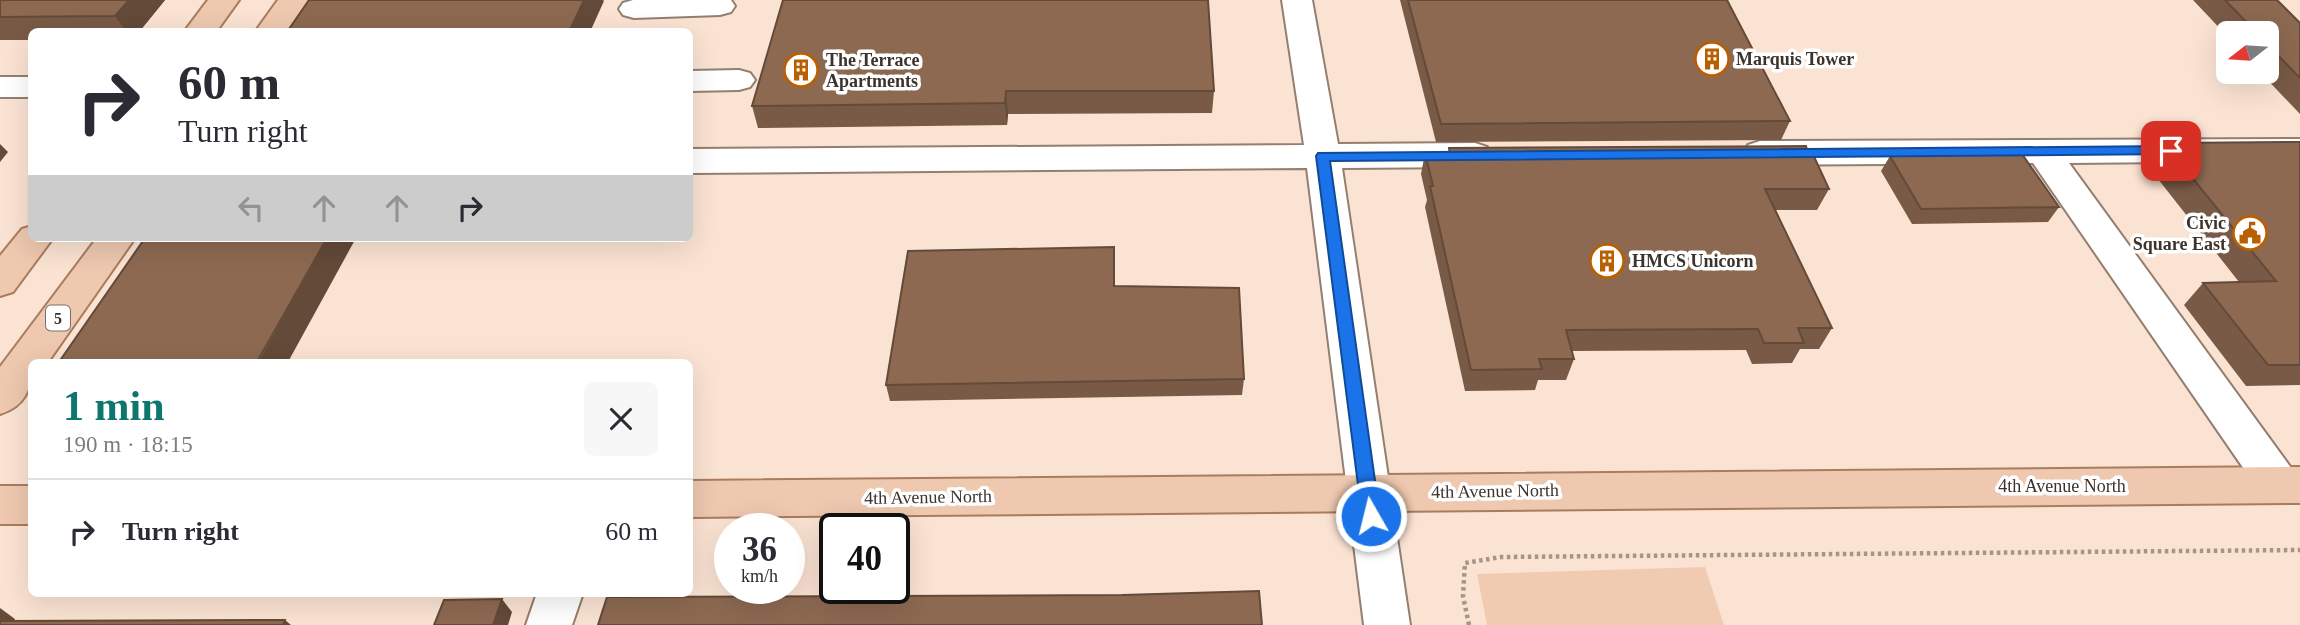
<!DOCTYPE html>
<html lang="en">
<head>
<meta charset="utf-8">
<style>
	:root { --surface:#fff; --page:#f7f7f7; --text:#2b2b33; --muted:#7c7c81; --line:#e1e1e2; --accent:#0f766e }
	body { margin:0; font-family:Georgia,serif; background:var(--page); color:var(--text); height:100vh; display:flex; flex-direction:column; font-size:26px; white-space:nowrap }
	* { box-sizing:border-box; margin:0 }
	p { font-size:23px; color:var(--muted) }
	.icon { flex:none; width:38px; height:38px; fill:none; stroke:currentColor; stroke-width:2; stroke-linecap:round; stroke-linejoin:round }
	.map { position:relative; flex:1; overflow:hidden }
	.sheet { position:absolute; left:28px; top:359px; width:665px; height:238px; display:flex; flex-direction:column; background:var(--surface); border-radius:10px; box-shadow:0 7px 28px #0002 }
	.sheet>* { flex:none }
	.hud { position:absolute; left:28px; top:28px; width:665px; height:214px; border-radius:10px; box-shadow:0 7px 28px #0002; background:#fff; color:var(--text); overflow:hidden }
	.needle { width:46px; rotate:253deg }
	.controls { position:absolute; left:2216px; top:21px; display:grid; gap:14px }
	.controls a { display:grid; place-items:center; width:63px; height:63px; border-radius:10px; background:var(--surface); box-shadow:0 7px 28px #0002; font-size:35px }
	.speed { position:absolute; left:714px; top:513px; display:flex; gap:14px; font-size:35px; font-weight:700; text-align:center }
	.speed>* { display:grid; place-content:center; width:91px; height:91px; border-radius:50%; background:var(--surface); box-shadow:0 7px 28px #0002; line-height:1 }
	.speed small { font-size:18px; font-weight:400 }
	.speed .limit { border:4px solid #111; border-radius:10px; background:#fff; color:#111 }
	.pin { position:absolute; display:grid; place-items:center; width:60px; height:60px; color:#fff; margin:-30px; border-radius:14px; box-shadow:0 4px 10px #0006 }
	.me { position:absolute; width:77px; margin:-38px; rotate:352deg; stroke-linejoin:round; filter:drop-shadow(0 0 5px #0008) }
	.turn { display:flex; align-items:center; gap:24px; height:147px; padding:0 35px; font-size:32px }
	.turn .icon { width:91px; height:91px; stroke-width:2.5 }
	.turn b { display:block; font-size:49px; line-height:60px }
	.lanes { display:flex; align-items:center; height:66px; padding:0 35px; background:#0003; justify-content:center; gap:35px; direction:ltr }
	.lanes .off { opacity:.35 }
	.round { display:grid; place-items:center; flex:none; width:74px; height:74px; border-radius:10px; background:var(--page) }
	.head { display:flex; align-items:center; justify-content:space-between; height:119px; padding:0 35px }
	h1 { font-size:42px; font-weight:600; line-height:52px; color:var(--accent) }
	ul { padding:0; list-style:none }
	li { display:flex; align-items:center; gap:21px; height:105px; padding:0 35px; border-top:2px solid var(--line) }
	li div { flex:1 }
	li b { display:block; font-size:26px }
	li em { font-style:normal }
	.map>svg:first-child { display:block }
	.green { fill:#f1cbb1 }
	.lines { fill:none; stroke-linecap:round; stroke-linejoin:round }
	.minor-casing { stroke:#947e6f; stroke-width:4 }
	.major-casing { stroke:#a97c5e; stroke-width:4 }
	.path { stroke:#a69489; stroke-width:4.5; stroke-dasharray:3.5 3.5; stroke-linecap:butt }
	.minor { fill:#fff; fill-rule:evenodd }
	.major { fill:#eec8af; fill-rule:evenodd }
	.wall { fill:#795a46 }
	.shaded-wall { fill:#634a39 }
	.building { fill:#8d6951; stroke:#634a39; stroke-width:2 }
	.route { fill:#1a73e8; stroke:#114b97; stroke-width:2 }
	.labels { text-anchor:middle; stroke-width:7; stroke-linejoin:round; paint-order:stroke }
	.shield { fill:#fff; stroke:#77706c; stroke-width:2 }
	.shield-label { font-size:16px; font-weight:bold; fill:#3d332d }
	.poi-label { font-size:18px; font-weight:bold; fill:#3d332d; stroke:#fff; text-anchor:start }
	.street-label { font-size:18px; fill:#3d332d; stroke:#fff }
</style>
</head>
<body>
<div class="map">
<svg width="2300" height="625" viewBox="0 0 2300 625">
	<rect width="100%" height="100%" fill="#fbe3d3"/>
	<!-- green -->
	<path class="green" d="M1705 567 1724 625H1487L1477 574Z"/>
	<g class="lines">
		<!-- minor casing -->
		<g class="minor-casing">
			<path id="minor" d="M633 0H731L735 6 731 12 720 15 634 18 623 15 619 9 623 3Z
				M1282 0H1312L1338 144 1475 143 1487 147 1492 155 1487 163 1475 167 1342 168 1410 625H1364L1307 168 690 173V149L1304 145Z
				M739 70 750 73 755 80 750 87 739 90 690 91V71Z
				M0 77H32V97H0Z
				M2300 139V161L2069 163 2294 472 2300 486 2294 498 2279 503 2264 498 2033 163 1760 165 1748 161 1743 153 1748 145 1760 141Z
				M537 593H583L572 625H526Z"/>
		</g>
		<!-- major casing -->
		<g class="major-casing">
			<path id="major" d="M208 0H239L216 32H184Z
				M278 0H309L286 32H255Z
				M32 226V238H53L13 292 0 296V256L22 229Z
				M97 238H135L48 362H32C32 388 26 406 0 414V367Z
				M2300 467V503L690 517V481Z
				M0 486H32V524H0Z"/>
		</g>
		<!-- path -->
		<path class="path" d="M1469 625 1463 596 1465 563 1501 557 2300 550"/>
		<!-- minor -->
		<use href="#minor" class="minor"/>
		<!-- major -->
		<use href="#major" class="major"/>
	</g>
	<!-- wall -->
	<path class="wall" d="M0 0H165L139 32H32V40H0Z
		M783 0 1214 91 1212 113 1008 114 1007 125 758 128 752 106Z
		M1400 0H1727L1790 121 1781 140 1436 142Z
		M2193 0H2277L2300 23V114L2260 72H2266V33H2228V37Z
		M2300 142V385L2246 386 2184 305 2203 283 2239 282 2147 165 2164 143Z
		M1449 148 1829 189 1817 210H1775L1832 328 1819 349H1800L1792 363 1752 364 1746 350 1572 351 1574 359 1566 380H1538L1535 390 1465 391 1425 207 1427 200 1421 174 1425 153H1448Z
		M1890 156 2059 207 2048 222 1912 224 1881 171Z
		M1114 247V286L1244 379 1242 395 890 401 886 385Z"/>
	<!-- shaded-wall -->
	<path class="shaded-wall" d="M129 0H165L139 32H127L115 16Z
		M584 0H603L604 1 590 32H569Z
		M1006 91 1008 114 1007 125 1005 103Z
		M0 144 8 152 0 162Z
		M327 238H356L288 362H258Z
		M502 599 512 612 508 625H493Z
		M0 608 15 619 12 625H0Z
		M285 620 291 625H283Z"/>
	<!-- building -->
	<path class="building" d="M0 0H129L115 16 0 17Z
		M309 0H584L569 32H287Z
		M783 0H1208L1214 91H1006L1005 103 752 106Z
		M1408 0H1727L1790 121 1441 124Z
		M2225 0H2277L2300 23V78L2266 43V33H2257Z
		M2300 142V365H2268L2203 283 2276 281 2164 143Z
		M1806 146 1807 150H1811L1829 189H1765L1832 328H1798L1804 343H1764L1758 329 1566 330 1574 359H1539L1542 369 1471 370 1430 186H1433L1425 153H1450L1449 148Z
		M2022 154 2059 207 1921 209 1890 156Z
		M145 238H327L257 362H59Z
		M1114 247V286L1239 288 1244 379 886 385 908 251Z
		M1259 591 1262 625H598L607 597 1122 595Z
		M502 599 493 625H434L444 600Z
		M285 620 283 625H0V621Z"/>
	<!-- route -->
	<path class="route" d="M2171 146 2176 147V154L1330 161 1380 516 1377 521 1371 524 1364 521 1362 516 1316 156 1318 153Z"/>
	<!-- icons -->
	<defs>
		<g id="building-ring" transform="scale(1.75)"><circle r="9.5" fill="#fff" stroke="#ba5f00" stroke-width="1.5"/><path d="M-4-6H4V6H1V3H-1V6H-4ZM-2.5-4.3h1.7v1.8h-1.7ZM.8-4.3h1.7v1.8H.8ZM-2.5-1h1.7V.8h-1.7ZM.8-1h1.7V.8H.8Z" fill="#ba5f00"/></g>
		<g id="civic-ring" transform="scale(1.75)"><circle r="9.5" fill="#fff" stroke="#ba5f00" stroke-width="1.5"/><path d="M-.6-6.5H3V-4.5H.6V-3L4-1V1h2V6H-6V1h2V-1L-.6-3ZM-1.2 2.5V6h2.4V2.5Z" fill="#ba5f00"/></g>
	</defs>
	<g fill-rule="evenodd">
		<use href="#building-ring" x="1712" y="59"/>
		<use href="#building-ring" x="801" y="70"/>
		<use href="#civic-ring" x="2250" y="233"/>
		<use href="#building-ring" x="1607" y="261"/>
	</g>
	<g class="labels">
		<!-- shield labels -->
		<rect class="shield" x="46" y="305.5" width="24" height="25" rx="5"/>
		<g class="shield-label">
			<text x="58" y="324">5</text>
		</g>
		<!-- poi labels -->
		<g class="poi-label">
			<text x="1736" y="65">Marquis Tower</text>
			<text x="826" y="66">The Terrace<tspan x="826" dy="21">Apartments</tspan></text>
			<text x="2226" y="229" text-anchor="end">Civic<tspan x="2226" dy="21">Square East</tspan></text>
			<text x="1632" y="267">HMCS Unicorn</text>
		</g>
		<!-- street labels -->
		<g class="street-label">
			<text x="2062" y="492">4th Avenue North</text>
			<text transform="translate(1495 491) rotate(-1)" y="6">4th Avenue North</text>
			<text transform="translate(928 497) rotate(-1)" y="6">4th Avenue North</text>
		</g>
	</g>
</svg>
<div class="controls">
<a><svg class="needle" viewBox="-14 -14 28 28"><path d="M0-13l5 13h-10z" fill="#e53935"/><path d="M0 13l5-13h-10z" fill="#7c7c81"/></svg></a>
</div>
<div class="speed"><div>36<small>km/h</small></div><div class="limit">40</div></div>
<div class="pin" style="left:2171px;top:151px;background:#d93025"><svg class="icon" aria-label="arrive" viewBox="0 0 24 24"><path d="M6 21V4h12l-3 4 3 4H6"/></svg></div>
<svg class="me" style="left:1371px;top:516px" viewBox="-20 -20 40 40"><circle r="17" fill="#1a73e8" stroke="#fff" stroke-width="3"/><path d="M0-11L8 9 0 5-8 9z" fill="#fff"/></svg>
<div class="hud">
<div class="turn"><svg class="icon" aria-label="right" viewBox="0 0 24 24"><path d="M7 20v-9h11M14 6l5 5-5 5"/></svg><div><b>60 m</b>Turn right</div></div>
<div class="lanes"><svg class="icon off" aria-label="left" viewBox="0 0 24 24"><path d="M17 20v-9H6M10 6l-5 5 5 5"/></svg><svg class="icon off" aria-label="ahead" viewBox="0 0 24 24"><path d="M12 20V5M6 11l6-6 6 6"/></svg><svg class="icon off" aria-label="ahead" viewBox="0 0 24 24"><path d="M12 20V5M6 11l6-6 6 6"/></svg><svg class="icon" aria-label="right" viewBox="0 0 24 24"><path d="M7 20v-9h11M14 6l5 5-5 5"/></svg></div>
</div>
<section class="sheet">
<div class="head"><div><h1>1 min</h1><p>190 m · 18:15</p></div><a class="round"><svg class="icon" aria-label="close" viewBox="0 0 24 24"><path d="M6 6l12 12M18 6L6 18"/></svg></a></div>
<ul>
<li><svg class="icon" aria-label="right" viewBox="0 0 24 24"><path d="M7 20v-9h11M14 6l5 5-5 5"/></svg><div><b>Turn right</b></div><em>60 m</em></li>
</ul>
</section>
</div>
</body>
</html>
